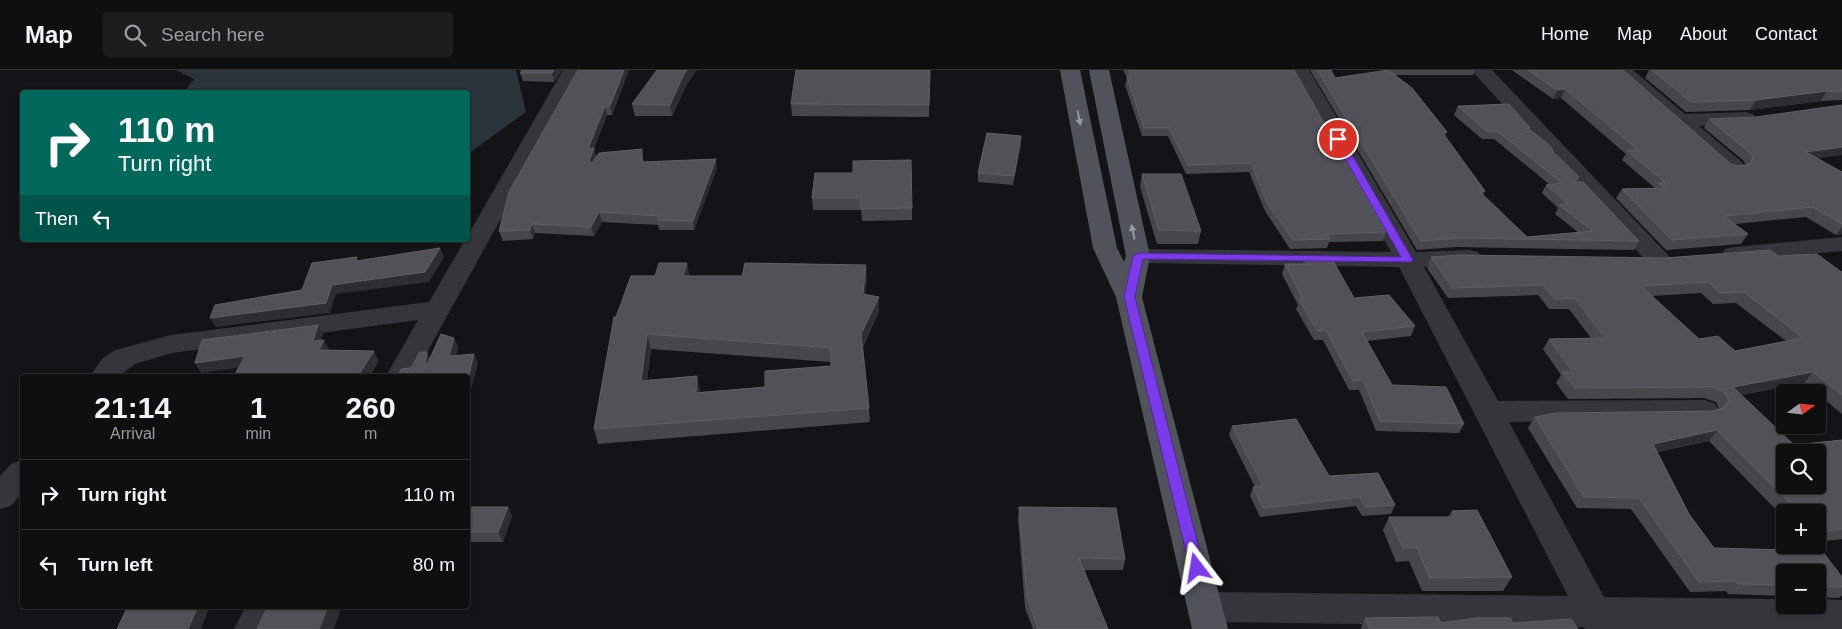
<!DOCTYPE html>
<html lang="en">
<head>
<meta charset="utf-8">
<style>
	:root { --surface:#0f0f10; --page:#1d1d1e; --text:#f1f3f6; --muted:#9b9c9f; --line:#2f2f30 }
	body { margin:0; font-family:Helvetica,sans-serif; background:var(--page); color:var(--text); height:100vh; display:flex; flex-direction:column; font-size:19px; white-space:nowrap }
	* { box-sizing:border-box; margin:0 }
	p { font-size:16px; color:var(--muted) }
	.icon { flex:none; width:28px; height:28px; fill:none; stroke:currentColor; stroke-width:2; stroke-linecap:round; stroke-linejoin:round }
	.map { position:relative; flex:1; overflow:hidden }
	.drawer { position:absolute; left:20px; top:304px; width:450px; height:235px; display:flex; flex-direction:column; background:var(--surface); border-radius:5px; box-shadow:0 1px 4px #0004,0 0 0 1px var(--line) }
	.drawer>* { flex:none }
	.hud { position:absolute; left:20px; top:20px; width:450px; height:152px; border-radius:5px; box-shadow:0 1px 4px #0004,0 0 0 1px var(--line); background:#00695c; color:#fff; overflow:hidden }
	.needle { width:32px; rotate:75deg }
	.buttons { position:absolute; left:1776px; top:314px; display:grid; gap:10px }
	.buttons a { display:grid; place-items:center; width:50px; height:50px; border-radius:5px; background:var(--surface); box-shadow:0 1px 4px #0004,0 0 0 1px var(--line); font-size:25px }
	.pin { position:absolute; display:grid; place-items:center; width:42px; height:42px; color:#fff; margin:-21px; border:2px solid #fff; border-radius:50%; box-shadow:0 1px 5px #0007 }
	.me { position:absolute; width:55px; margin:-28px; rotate:346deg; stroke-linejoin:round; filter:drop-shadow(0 0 4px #0008) }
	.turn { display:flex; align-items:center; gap:18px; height:105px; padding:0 15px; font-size:22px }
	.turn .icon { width:65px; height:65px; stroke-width:2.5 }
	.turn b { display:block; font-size:35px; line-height:42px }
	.then { display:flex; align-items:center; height:48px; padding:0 15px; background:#0003; gap:10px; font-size:19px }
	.eta { display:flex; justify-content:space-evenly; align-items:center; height:85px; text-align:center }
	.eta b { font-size:30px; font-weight:600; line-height:35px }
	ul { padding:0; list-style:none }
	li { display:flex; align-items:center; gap:15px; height:70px; padding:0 15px; border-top:1px solid var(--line) }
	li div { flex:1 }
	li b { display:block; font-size:19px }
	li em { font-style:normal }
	header { display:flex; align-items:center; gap:30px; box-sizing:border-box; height:70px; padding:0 25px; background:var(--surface); border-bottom:1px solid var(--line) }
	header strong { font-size:24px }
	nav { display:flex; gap:28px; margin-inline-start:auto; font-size:18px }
	.search { width:350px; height:45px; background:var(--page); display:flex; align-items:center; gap:12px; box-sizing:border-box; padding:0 18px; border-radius:5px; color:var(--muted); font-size:19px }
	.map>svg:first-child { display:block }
	.water { fill:#29353a }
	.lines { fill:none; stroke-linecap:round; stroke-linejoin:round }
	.minor { fill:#34363b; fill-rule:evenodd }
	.major { fill:#50545a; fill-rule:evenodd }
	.wall { fill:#45474b; fill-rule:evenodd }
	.shaded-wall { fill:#2d2e31 }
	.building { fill:#505257; stroke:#5d6066; fill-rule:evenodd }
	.oneway { fill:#949aa4 }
	.route { fill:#7c3aed; stroke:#51269a }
</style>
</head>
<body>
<header>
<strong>Map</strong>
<div class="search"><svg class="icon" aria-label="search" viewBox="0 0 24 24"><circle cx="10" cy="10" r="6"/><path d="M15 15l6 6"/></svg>Search here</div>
<nav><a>Home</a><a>Map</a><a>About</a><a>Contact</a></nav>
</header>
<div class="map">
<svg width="1842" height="559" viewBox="0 0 1842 559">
	<rect width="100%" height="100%" fill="#141416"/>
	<!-- water -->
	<path class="water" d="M176 0H516L526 42 468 84V22H184L194 9Z"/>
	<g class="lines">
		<!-- minor -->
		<path class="minor" d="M563 0H583L414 306H386L418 250 172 283 135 294 119 306H90L103 288 115 280 171 265 429 232 465 170H468V165Z
			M1289 0H1309L1416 182 1469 180 1478 182 1481 187 1478 192 1424 197 1498 331 1704 330 1714 333 1719 340 1714 347 1704 350 1509 352 1604 527 1785 529V535H1818V529L1842 530V559H1585L1584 557 1207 552 1195 548 1189 537 1195 526 1207 522 1568 526 1399 197 1138 193 1129 191 1126 186 1129 181 1138 179 1391 182Z
			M1471 0H1492L1668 185 1671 190 1668 195 1659 197 1650 195Z
			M1612 0H1633L1685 44 1746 42 1753 44 1756 48 1753 52 1746 54 1699 56 1742 92 1745 97 1742 102 1734 104 1726 102Z
			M1842 167V181L1734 191 1725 189 1722 184 1725 179 1734 177Z
			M22 390V423L11 436 0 439V406L11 394Z
			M246 536H282L271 559H234Z"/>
		<!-- major -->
		<path class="major" d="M1060 0H1080L1117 178 1124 192 1126 186 1089 0H1109L1150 186 1142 227 1228 559H1192L1116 227 1093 178Z"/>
	</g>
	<!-- wall -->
	<path class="wall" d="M522 0H562L554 12 523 11 520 3Z
		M578 0H629L612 45H607L594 79 596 87 643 88 644 92 717 98 694 160H659L658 155 602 152 594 166 535 163 533 169 503 171 499 161Z
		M930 0 929 47 792 46 791 34Z
		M1123 0H1294L1386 162 1383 171 1329 172 1327 178 1290 179 1265 141 1249 102 1186 104 1168 66H1142L1125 15 1127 8Z
		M1310 0H1331L1335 8 1385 1 1384 0H1475L1473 5H1394L1447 62 1445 66 1485 121 1483 125 1527 167 1579 163 1555 144 1558 138 1542 123 1546 115 1549 114 1494 69H1482L1454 45 1458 36 1530 58 1529 59 1553 80V81L1579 107 1576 112 1639 171 1634 180 1456 177 1417 180Z
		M1512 0H1623L1731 94 1739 96 1746 95 1744 91 1704 58 1709 49 1818 89 1842 102V164L1836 165 1806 147 1735 154 1748 164 1741 174 1666 180 1616 128 1622 119 1655 118 1622 90 1626 84 1561 28 1553 29Z
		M1649 0H1842V30L1821 31 1750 40 1686 42 1645 8Z
		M686 16 672 46H635L632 34Z
		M1021 75 1013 115 978 112V103Z
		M815 103 912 138V150L862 151 861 140H813L812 128Z
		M1142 104 1201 161 1198 174H1157L1140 117Z
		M1778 186 1842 202V344L1818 324V322H1816L1804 313 1741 325 1794 375 1842 370V469L1818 472V442H1785V449L1709 371 1657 382 1689 444 1714 478 1842 507V525L1839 528 1818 527V502H1785V526L1728 524 1726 521 1690 522 1631 439 1577 438 1528 358 1535 347 1712 341 1719 339 1716 332 1704 328 1568 329 1556 313 1561 305 1543 279 1549 269 1591 268 1569 239H1549L1538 225 1448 228 1427 198 1431 187 1665 188ZM1701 223 1713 234 1736 233 1786 271 1735 281 1699 269 1652 226Z
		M1305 188 1354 228 1415 256 1411 266 1367 271 1392 315 1464 354 1459 363 1376 361 1359 320H1349L1323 270H1314L1296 239 1298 235 1282 204 1285 194H1303Z
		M655 206H689L867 209 865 224 879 241 863 277 869 338 870 352 598 374 594 359 616 247ZM651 279 831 292V296L765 317 700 322 697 306 647 310Z
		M454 268 458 278 456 285 478 293 470 321H468V306L411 298 430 288Z
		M1232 356 1329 406 1395 435 1391 444 1362 446 1356 436 1260 447 1250 426 1253 417H1255L1229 365Z
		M468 437H508L512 446 503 472H468Z
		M1019 437 1125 489 1123 500H1083L1108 559H1033L1025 538 1018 449Z
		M1452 441 1512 507 1503 521H1422L1409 491 1396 492 1383 460 1389 447H1448Z
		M1365 548 1441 553H1513L1578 559H1361V558Z"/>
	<!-- shaded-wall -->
	<path class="shaded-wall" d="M554 0H562L554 12 552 3Z
		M624 0H629L612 45 610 36Z
		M687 0H697L686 16 672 46 670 35 684 4Z
		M1565 19 1561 28 1553 29 1557 20Z
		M1827 21 1821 31 1750 40 1756 30Z
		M605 36 607 45 594 79 596 88 591 101 589 91 588 79Z
		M1021 66V75L1013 115 1014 106Z
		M1842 77V85L1800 91 1806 82Z
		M642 79 643 88 644 102 642 92Z
		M716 89 717 98 694 160 693 151Z
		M599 142 602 152 594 166 591 157Z
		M532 154 535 163 533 169 530 160Z
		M1842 157V164L1836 165Z
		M440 178 444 187 429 212 336 224 330 243 216 257 210 248Z
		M687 193 690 207 683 206Z
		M866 195 867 209 864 238 863 224Z
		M879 227V241L862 278 861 264Z
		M318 255 323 265 318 280 313 271Z
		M647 264 651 279 645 325 641 311Z
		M454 268 458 278 453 295 449 286Z
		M324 270 329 279 325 290 319 280Z
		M374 281 379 291 370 306H358Z
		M427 282 431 291 425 299Z
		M474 284 478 293 470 321 468 314V308Z
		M245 286 251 296 201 303 195 293Z
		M1813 302 1804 313 1727 327 1733 317Z
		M697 306 700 321 699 337 696 323Z
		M1717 360 1709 371 1645 384 1653 374Z
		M508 437 512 446 503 472 498 462Z
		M198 536H210L201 559H188Z
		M328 536H342L334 559H319Z"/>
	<!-- building -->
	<path class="building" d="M522 0H554L552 3H520Z
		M578 0H624L610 36H605L588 79 594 78 589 91 592 93 599 83 642 79V92L716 89 693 151 657 150 659 146 599 142 591 157 532 154 530 160 499 161 509 122Z
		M657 0H687L684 4 670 35 632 34Z
		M796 0H930L929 35 791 34Z
		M1128 0H1294L1386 162 1326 164 1330 169 1293 170 1267 133 1251 93 1188 95 1169 58H1144L1127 7 1131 6Z
		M1317 0H1331L1335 8 1388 0 1412 18 1447 62H1442L1485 121H1479L1527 167 1593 161 1559 135 1568 134 1546 115 1562 113 1497 61H1486L1458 36 1509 34 1530 58H1527L1547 73 1553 80H1551L1579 107 1574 112H1583L1639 171 1460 168 1421 171Z
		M1528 0H1623L1731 94 1739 96 1750 94 1753 87 1749 82 1709 49 1756 47 1842 35V77L1806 82 1842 102V154L1813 137 1724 146 1748 164 1672 170 1622 119 1665 118 1658 113 1665 112 1627 81 1638 80 1565 19 1557 20Z
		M1652 0H1842V21H1827L1756 30 1691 32Z
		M987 63 1021 66 1014 106 978 103Z
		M911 90 912 138 861 139V128H812L815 103H853V91Z
		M1142 104H1181L1201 161 1159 160Z
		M440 178 425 202 332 215 326 233 210 248 215 235 302 220 312 193 357 187 356 191Z
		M1770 180 1778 186 1817 184 1840 201 1842 202V325L1813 302 1733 317 1794 375 1842 370V459L1818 462V442H1799L1717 360 1653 374 1689 444 1714 478 1822 481 1842 507V517L1818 516V502H1785V515L1738 514 1736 511 1699 512 1639 428 1584 427 1535 347 1556 343 1712 341 1723 338 1729 330 1723 321 1712 317 1575 318 1562 302H1573L1549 269 1605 268 1575 228 1555 229 1543 215 1453 218 1431 187 1461 185 1665 188ZM1708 212 1720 223 1744 222 1803 268 1735 281 1718 266 1699 269 1641 216ZM1785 382H1818V415H1785Z
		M1305 188 1332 189 1354 228 1389 225 1415 256 1362 262 1392 315 1446 317 1464 354 1380 351 1363 310 1353 311 1326 260 1317 261 1299 229H1303L1285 194H1309Z
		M659 193H687L683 206H742L745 193 866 195 863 224 879 227 861 264 869 338 594 359 614 247H616L631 206H655ZM647 264 831 278V296L765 301V317L696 323 697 306 641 311Z
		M318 255 313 271 324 270 319 280 374 281 358 306H234L245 286 195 293 202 270Z
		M441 264 454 268 449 286 474 284 468 308V306H398L401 299 411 298 420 282H427L425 299Z
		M1296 349 1329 406 1378 403 1395 435 1366 437 1360 427 1263 438 1253 417 1263 416 1232 356Z
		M468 437H508L498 462H468Z
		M1019 437 1116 438 1125 489 1079 488 1108 559H1038L1027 526Z
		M1477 440 1512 507 1430 508 1417 478H1403L1389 447H1455L1452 441Z
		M128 536H198L188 559H117Z
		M268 536H328L319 559H257Z
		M1438 547 1441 553 1476 548H1510L1513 553 1571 549 1578 559H1370L1365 548Z"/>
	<!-- one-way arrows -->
	<defs><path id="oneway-solid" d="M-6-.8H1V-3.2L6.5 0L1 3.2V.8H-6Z" transform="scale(1.25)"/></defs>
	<g class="oneway">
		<use href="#oneway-solid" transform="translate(1079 48) rotate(79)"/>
		<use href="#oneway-solid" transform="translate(1133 162) rotate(-102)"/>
	</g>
	<!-- route -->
	<path class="route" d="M1335 67 1343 69 1413 190 1411 192 1143 189 1135 227 1204 498 1202 502H1192L1190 498 1124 227 1133 186 1138 183 1401 187 1334 69Z"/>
</svg>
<div class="buttons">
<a><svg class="needle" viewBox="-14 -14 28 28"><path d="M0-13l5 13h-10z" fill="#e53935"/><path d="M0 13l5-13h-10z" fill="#9b9c9f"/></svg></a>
<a><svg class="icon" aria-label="search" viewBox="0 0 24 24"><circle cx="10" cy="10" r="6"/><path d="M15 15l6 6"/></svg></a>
<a>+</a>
<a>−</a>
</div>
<div class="pin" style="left:1338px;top:69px;background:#d93025"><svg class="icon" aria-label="arrive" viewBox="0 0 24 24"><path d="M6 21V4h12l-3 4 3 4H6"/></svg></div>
<svg class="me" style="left:1197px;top:498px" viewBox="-20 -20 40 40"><path d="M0-17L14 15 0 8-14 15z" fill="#7c3aed" stroke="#fff" stroke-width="4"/></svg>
<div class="hud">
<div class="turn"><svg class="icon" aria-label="right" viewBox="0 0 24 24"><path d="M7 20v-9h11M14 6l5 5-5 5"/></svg><div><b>110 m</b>Turn right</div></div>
<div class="then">Then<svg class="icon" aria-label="left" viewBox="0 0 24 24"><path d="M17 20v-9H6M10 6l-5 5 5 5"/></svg></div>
</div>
<section class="drawer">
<div class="eta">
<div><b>21:14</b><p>Arrival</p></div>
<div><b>1</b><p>min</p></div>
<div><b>260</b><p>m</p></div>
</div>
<ul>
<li><svg class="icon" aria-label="right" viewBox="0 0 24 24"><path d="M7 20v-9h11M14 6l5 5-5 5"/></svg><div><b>Turn right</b></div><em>110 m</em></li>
<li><svg class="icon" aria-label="left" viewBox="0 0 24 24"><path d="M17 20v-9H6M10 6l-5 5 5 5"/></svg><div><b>Turn left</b></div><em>80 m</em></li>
</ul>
</section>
</div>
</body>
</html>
